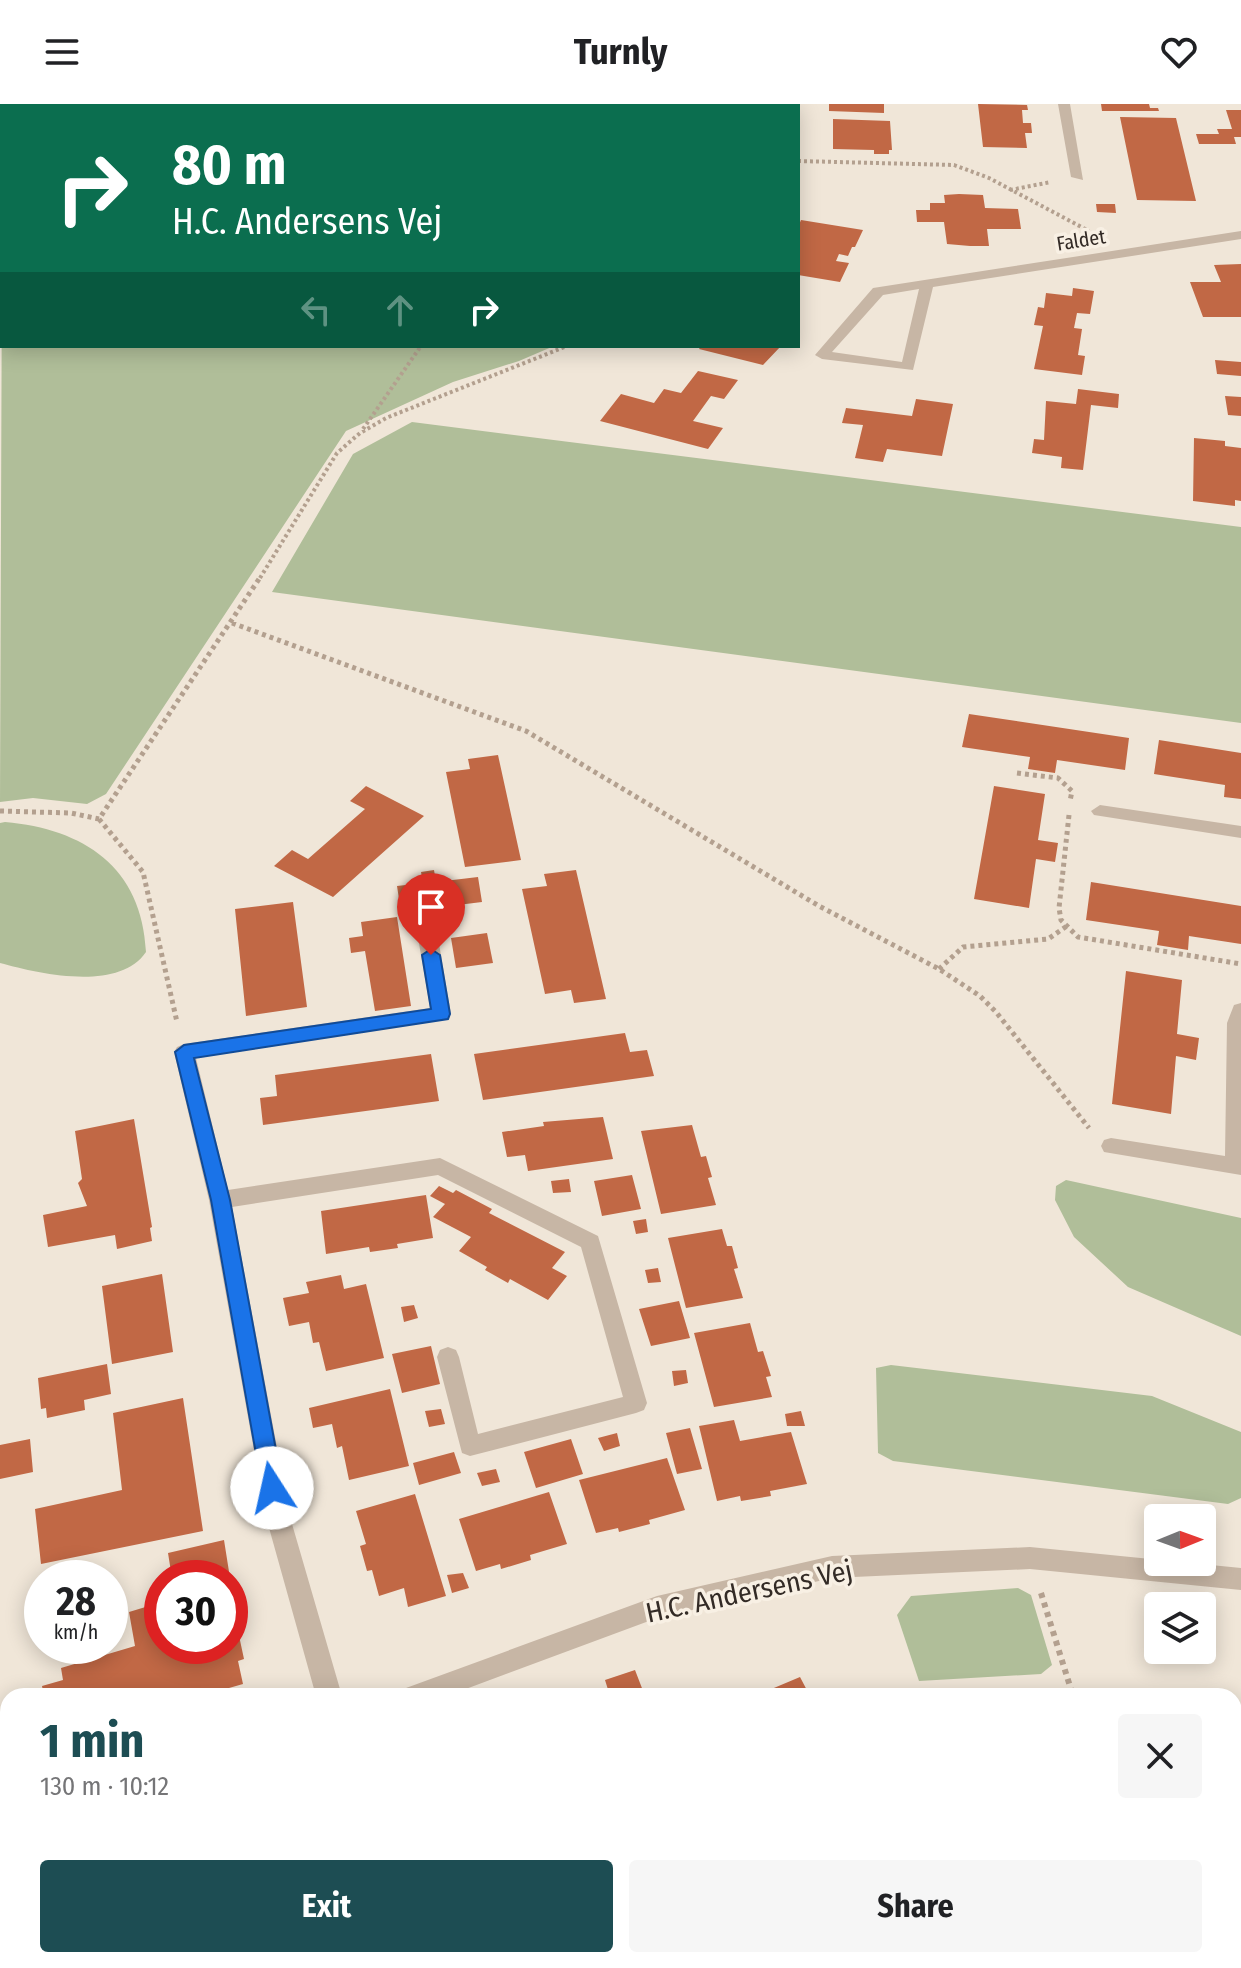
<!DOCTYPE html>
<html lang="en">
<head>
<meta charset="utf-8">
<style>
	:root { --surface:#fff; --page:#f6f6f6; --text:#202124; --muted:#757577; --accent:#1d4d53 }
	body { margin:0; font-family:"Fira Sans Condensed",sans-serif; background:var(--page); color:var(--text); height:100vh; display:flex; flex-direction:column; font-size:30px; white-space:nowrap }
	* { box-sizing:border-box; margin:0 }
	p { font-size:26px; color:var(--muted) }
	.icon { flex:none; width:44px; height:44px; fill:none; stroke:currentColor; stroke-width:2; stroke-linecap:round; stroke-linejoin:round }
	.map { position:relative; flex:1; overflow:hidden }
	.sheet { position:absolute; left:0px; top:1584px; width:1242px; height:280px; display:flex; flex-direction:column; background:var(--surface); border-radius:24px 24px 0 0; box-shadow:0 4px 20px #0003 }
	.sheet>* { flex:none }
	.banner { position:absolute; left:0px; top:0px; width:800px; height:244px; box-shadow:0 4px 20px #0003; background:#0b6e4f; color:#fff; overflow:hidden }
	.needle { width:52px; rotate:89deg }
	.fabs { position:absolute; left:1144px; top:1400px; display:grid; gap:16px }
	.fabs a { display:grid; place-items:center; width:72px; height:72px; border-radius:8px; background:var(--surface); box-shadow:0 4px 20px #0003; font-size:40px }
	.speed { position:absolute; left:24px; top:1456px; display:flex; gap:16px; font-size:40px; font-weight:700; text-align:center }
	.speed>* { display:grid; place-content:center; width:104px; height:104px; border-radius:50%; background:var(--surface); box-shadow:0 4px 20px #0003; line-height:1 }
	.speed small { font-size:20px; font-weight:400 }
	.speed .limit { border:12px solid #d22; background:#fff; color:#111 }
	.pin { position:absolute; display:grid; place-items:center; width:68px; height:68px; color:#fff; margin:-82px -34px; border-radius:50% 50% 50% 0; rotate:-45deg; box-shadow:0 0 8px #0007 }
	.pin .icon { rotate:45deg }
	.me { position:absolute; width:88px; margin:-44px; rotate:350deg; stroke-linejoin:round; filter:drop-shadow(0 0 6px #0008) }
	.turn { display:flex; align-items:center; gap:28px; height:168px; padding:0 40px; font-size:36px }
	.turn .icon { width:104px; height:104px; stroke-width:2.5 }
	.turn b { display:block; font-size:56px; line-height:68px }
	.lanes { display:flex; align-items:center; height:76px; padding:0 40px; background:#0003; justify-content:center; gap:40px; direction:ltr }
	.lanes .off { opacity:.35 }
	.round { display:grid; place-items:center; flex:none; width:84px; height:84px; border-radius:8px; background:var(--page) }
	.summary { display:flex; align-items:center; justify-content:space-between; height:136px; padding:0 40px }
	h1 { font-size:48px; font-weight:700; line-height:60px; color:var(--accent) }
	.button { display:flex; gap:16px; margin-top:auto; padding:16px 40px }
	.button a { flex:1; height:92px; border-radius:8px; background:var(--accent); color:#fff; font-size:32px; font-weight:700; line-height:92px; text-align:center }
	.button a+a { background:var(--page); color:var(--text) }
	header { display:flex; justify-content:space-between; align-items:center; height:104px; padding:0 40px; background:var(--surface); font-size:36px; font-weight:700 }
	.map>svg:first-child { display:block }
	.green { fill:#b0be99 }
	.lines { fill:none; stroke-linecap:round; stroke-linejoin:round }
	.stream { fill:#79a8ac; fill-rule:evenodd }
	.building { fill:#c16845 }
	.path-far2 { stroke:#b3a08f; stroke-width:4; stroke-dasharray:3 3; stroke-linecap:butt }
	.path-far1 { stroke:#b3a08f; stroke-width:5; stroke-dasharray:4 4; stroke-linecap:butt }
	.path { stroke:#b3a08f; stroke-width:6; stroke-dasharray:5 5; stroke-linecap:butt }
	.minor { fill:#c7b6a5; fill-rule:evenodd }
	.route { fill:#1a73e8; stroke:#114b97; stroke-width:2 }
	.labels { text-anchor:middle; stroke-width:7; stroke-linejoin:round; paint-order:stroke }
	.far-street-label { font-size:20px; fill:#332b26; stroke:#f8f0e4 }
	.near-street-label { font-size:28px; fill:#332b26; stroke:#f8f0e4 }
</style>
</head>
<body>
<header><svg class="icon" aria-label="menu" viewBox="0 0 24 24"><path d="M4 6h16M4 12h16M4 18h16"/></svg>Turnly<svg class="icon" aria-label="heart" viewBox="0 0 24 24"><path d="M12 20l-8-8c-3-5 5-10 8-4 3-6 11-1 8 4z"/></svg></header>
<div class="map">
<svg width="1241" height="1864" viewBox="0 0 1241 1864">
	<rect width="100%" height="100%" fill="#f0e6d8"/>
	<!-- green -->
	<path class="green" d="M0 0H457L2 2 0 140Z
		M2 143V242H554L519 257 453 278 346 327 106 690 87 700 33 694 0 698Z
		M412 318 1241 423V619L272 488 353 350Z
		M5 718C84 725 142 763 146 848 119 888 40 870 0 859V719Z
		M1066 1076 1241 1114V1232L1128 1183 1074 1133 1055 1096 1056 1082Z
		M891 1261 1152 1292 1241 1328V1394L1228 1400 893 1357 878 1349 876 1264Z
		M1018 1484 1031 1491 1052 1561 1041 1570 919 1577 897 1511 911 1492Z"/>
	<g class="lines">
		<!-- stream -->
		<path class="stream" d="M134 0H142V2H134Z
			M2 168V174L0 175V169Z"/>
	</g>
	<!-- building -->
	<path class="building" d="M829 0H884V9L829 7Z
		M978 0 1027 1 1028 6H1022L1023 19H1031L1032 29H1025L1027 44 983 43Z
		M1101 0H1149L1150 4H1158L1159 7H1102Z
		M1226 6H1241V33H1234L1236 40H1199L1196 30H1219L1217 25H1232Z
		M1120 13 1176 14 1196 97 1137 96Z
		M833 15 890 17 892 46H889V50H874V46L833 45Z
		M959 90 983 91 985 104 1018 105 1021 125H987L989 142H970L947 140 944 118H917L916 106H930V99H945L944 91Z
		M1096 100H1115L1116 109 1097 108Z
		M801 116 863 126 855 143H852L848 152 839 150 836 157 849 159 840 178 798 171V123Z
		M1241 160V213H1203L1190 178H1221L1214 161Z
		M1073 184 1094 187 1090 210 1077 209 1074 224 1082 225 1078 251 1085 252 1082 271 1034 265 1043 222 1034 221 1038 203 1044 204 1046 189 1072 192Z
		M701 242H781L763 261 699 245Z
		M1215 256 1241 258V272L1217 270Z
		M698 267 738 276 724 295 711 292 693 317 723 324 708 345 600 317 621 290 654 299 664 285 681 289Z
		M1078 285 1119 290 1118 304 1091 301 1083 366 1061 364 1062 353 1032 349 1034 335 1044 336 1046 297 1076 300Z
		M1225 292 1241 293V312L1228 311Z
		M916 295 953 300 942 352 887 345 883 358 855 354 863 321 842 319 846 304 912 312Z
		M1194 334 1225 337V342L1241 344V397L1235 396V402L1193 397Z
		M969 610 1129 634 1125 666 1057 656 1055 669 1028 665 1030 653 962 643Z
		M1159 636 1241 649V695L1224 693 1225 681 1154 670Z
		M498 651 521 756 465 763 446 668 470 665 468 655Z
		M366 682 424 712 333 793 274 762 292 746 308 755 365 705 350 697Z
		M994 682 1045 690 1038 736 1058 739 1055 758 1036 755 1029 804 974 795Z
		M434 766 436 778 478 773 482 798 401 808 397 782 423 779 421 768Z
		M576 766 606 895 574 899 571 886 545 890 522 785 547 782 544 770Z
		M1091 778 1241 802V840L1189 832 1188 846 1157 841 1159 827 1086 816Z
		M293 798 307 903 246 912 235 805Z
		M397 813 411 902 375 907 365 847 351 849 349 834 363 832 361 818Z
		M487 829 493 859 456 864 451 834Z
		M1126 867 1182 876 1177 930 1199 934 1196 956 1176 952 1171 1010 1112 1000Z
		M625 929 630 948 647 946 654 972 483 996 474 950Z
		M431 950 439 997 263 1021 260 994 277 992 275 971Z
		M603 1013 613 1055 528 1067 525 1051 507 1053 502 1028 544 1022 543 1018Z
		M134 1015 152 1123 150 1124 152 1137 117 1145 115 1131 48 1143 43 1111 87 1102 78 1079 82 1075 75 1027Z
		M692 1021 701 1053 706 1052 712 1073 708 1074 716 1101 661 1110 641 1027Z
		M632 1071 641 1105 602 1112 594 1077Z
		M569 1075 571 1088 553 1089 551 1077Z
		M439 1082 453 1089 456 1086 492 1105 489 1109 565 1148 552 1164 567 1172 548 1196 510 1175 508 1179 485 1166 487 1163 459 1147 471 1133 433 1113 445 1100 430 1092Z
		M426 1091 433 1134 397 1140 398 1144 370 1148 369 1143 326 1150 321 1107Z
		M646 1115 648 1128 636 1130 633 1117Z
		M722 1125 727 1142H732L738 1164 734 1165 743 1194 686 1204 668 1134Z
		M658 1164 661 1178 648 1179 645 1166Z
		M162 1170 173 1248 112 1260 102 1182Z
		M341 1171 344 1185 366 1180 384 1254 326 1267 319 1238 313 1239 309 1218 289 1222 283 1194 309 1189 306 1178Z
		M679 1197 690 1234 651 1242 639 1205Z
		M414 1201 418 1214 404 1218 401 1203Z
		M750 1219 758 1248 763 1247 771 1272 766 1273 772 1293 714 1303 694 1229Z
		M431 1242 440 1280 402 1289 392 1250Z
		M107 1260 111 1290 84 1296 85 1306 47 1314 46 1304 41 1305 38 1274Z
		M686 1266 688 1279 674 1282 672 1267Z
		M390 1285 409 1362 349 1376 342 1342 337 1344 332 1320 313 1324 309 1304Z
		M183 1294 203 1427 41 1460 35 1405 122 1386 113 1309Z
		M441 1305 445 1320 429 1323 425 1307Z
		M801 1307 805 1322H787L785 1310Z
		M734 1316 740 1337 791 1328 807 1380 770 1387 771 1392 741 1397 740 1392 717 1397 699 1322Z
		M690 1324 702 1365 677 1370 666 1329Z
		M617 1329 620 1342 604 1347 598 1334Z
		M30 1335 33 1368 0 1375V1341Z
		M571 1335 583 1370 536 1384 524 1348Z
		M454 1348 461 1369 419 1381 413 1359Z
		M667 1354 685 1406 649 1416 650 1420 619 1428 618 1424 596 1429 579 1376Z
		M496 1365 500 1378 482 1382 477 1369Z
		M549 1388 567 1440 530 1451 531 1456 501 1465 500 1460 476 1467 459 1415Z
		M415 1390 446 1492 408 1503 404 1484 379 1492 372 1466 367 1467 360 1442 366 1440 356 1407Z
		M224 1436 230 1474H172L168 1449Z
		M463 1469 469 1484 452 1489 447 1471Z
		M162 1498V1542H230V1514L235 1513 244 1555 238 1557 243 1580 201 1592H44L42 1582 63 1576 61 1564 135 1542 129 1508Z
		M635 1566 645 1592H610L605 1576Z
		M800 1573 810 1592H755Z
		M268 1856H372L375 1864H271Z
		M811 1856H881L864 1864H815Z"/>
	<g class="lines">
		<!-- path-far2 -->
		<path class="path-far2" d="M378 0 382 2
			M798 57 954 61 989 74 1089 127
			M1010 86 1051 78
			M363 325 421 242
			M260 474 337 349 360 329 386 314 567 242"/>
		<!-- path-far1 -->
		<path class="path-far1" d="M232 519 526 627 819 802 939 865 980 892 996 908 1089 1024
			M1017 669 1058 674 1072 687 1070 697
			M0 707 71 709 99 715 261 472
			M1069 711 1059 804 1061 816 1078 833 1241 860
			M99 715 143 768 177 918
			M939 865 963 843 1048 835 1067 822"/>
		<!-- path -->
		<path class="path" d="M1041 1489 1073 1592
			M1154 1856 1156 1864"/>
		<!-- minor -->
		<path class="minor" d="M470 0H482V2H470Z
			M765 0H777V2H765Z
			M1058 0H1070L1083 76 1071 73Z
			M1241 127V135L933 183 913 266 822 255 815 251 873 184ZM919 185 902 258 832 248 883 191Z
			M1100 701 1241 722V734L1094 711 1091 707Z
			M426 815 436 822 451 910 448 915 196 954 228 1086 440 1054 598 1132 647 1299 644 1306 636 1309 470 1352 462 1349 437 1253 440 1246 448 1243 456 1246 459 1253 478 1330 623 1293 581 1143 438 1071 232 1103 290 1413 342 1592H316L266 1413 209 1096 174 948 177 943 184 940 430 904 416 822Z
			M1241 899V1071L1104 1048 1101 1042 1104 1036 1111 1034 1225 1052 1227 919 1234 901Z
			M1030 1443 1241 1464V1486L1030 1465 832 1474 657 1514 447 1592H402L406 1584 657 1492 832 1452Z
			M8 1730V1756L0 1759V1733Z
			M418 1856H446L450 1864H422Z
			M660 1856H702L698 1864H656Z"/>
	</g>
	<!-- route -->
	<path class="route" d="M431 845 440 851 450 910 448 915 194 954 230 1096 283 1384 280 1391 272 1394 265 1391 262 1384 211 1096 175 948 184 941 431 905 422 851Z"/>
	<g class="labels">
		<!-- far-street labels -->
		<g class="far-street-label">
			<text transform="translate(1081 136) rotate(-9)" y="7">Faldet</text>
		</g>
		<!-- near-street labels -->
		<g class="near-street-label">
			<text transform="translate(749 1487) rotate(-12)" y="10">H.C. Andersens Vej</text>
		</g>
	</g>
</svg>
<div class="fabs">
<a><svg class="needle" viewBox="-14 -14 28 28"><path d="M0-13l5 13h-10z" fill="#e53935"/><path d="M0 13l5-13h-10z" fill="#757577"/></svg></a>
<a><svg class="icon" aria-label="layers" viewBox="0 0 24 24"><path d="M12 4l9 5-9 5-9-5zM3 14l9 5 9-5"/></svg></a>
</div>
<div class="speed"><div>28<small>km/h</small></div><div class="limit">30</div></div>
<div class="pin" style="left:431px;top:851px;background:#d93025"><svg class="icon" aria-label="arrive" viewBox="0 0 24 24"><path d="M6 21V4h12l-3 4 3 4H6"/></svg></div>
<svg class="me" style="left:272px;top:1384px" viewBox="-20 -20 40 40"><circle r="19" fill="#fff"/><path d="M0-13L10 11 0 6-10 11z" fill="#1a73e8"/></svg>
<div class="banner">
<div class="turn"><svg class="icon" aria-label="right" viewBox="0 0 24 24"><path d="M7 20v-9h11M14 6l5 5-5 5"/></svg><div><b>80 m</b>H.C. Andersens Vej</div></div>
<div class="lanes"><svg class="icon off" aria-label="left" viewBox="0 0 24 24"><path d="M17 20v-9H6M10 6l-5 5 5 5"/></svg><svg class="icon off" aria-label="ahead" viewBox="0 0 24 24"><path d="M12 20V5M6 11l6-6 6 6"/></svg><svg class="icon" aria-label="right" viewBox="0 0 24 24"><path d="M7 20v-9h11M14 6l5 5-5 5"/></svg></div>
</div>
<section class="sheet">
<div class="summary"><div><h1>1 min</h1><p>130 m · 10:12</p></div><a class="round"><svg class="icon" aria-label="close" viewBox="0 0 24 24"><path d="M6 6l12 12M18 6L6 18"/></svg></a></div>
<div class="button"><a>Exit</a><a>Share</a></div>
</section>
</div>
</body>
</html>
